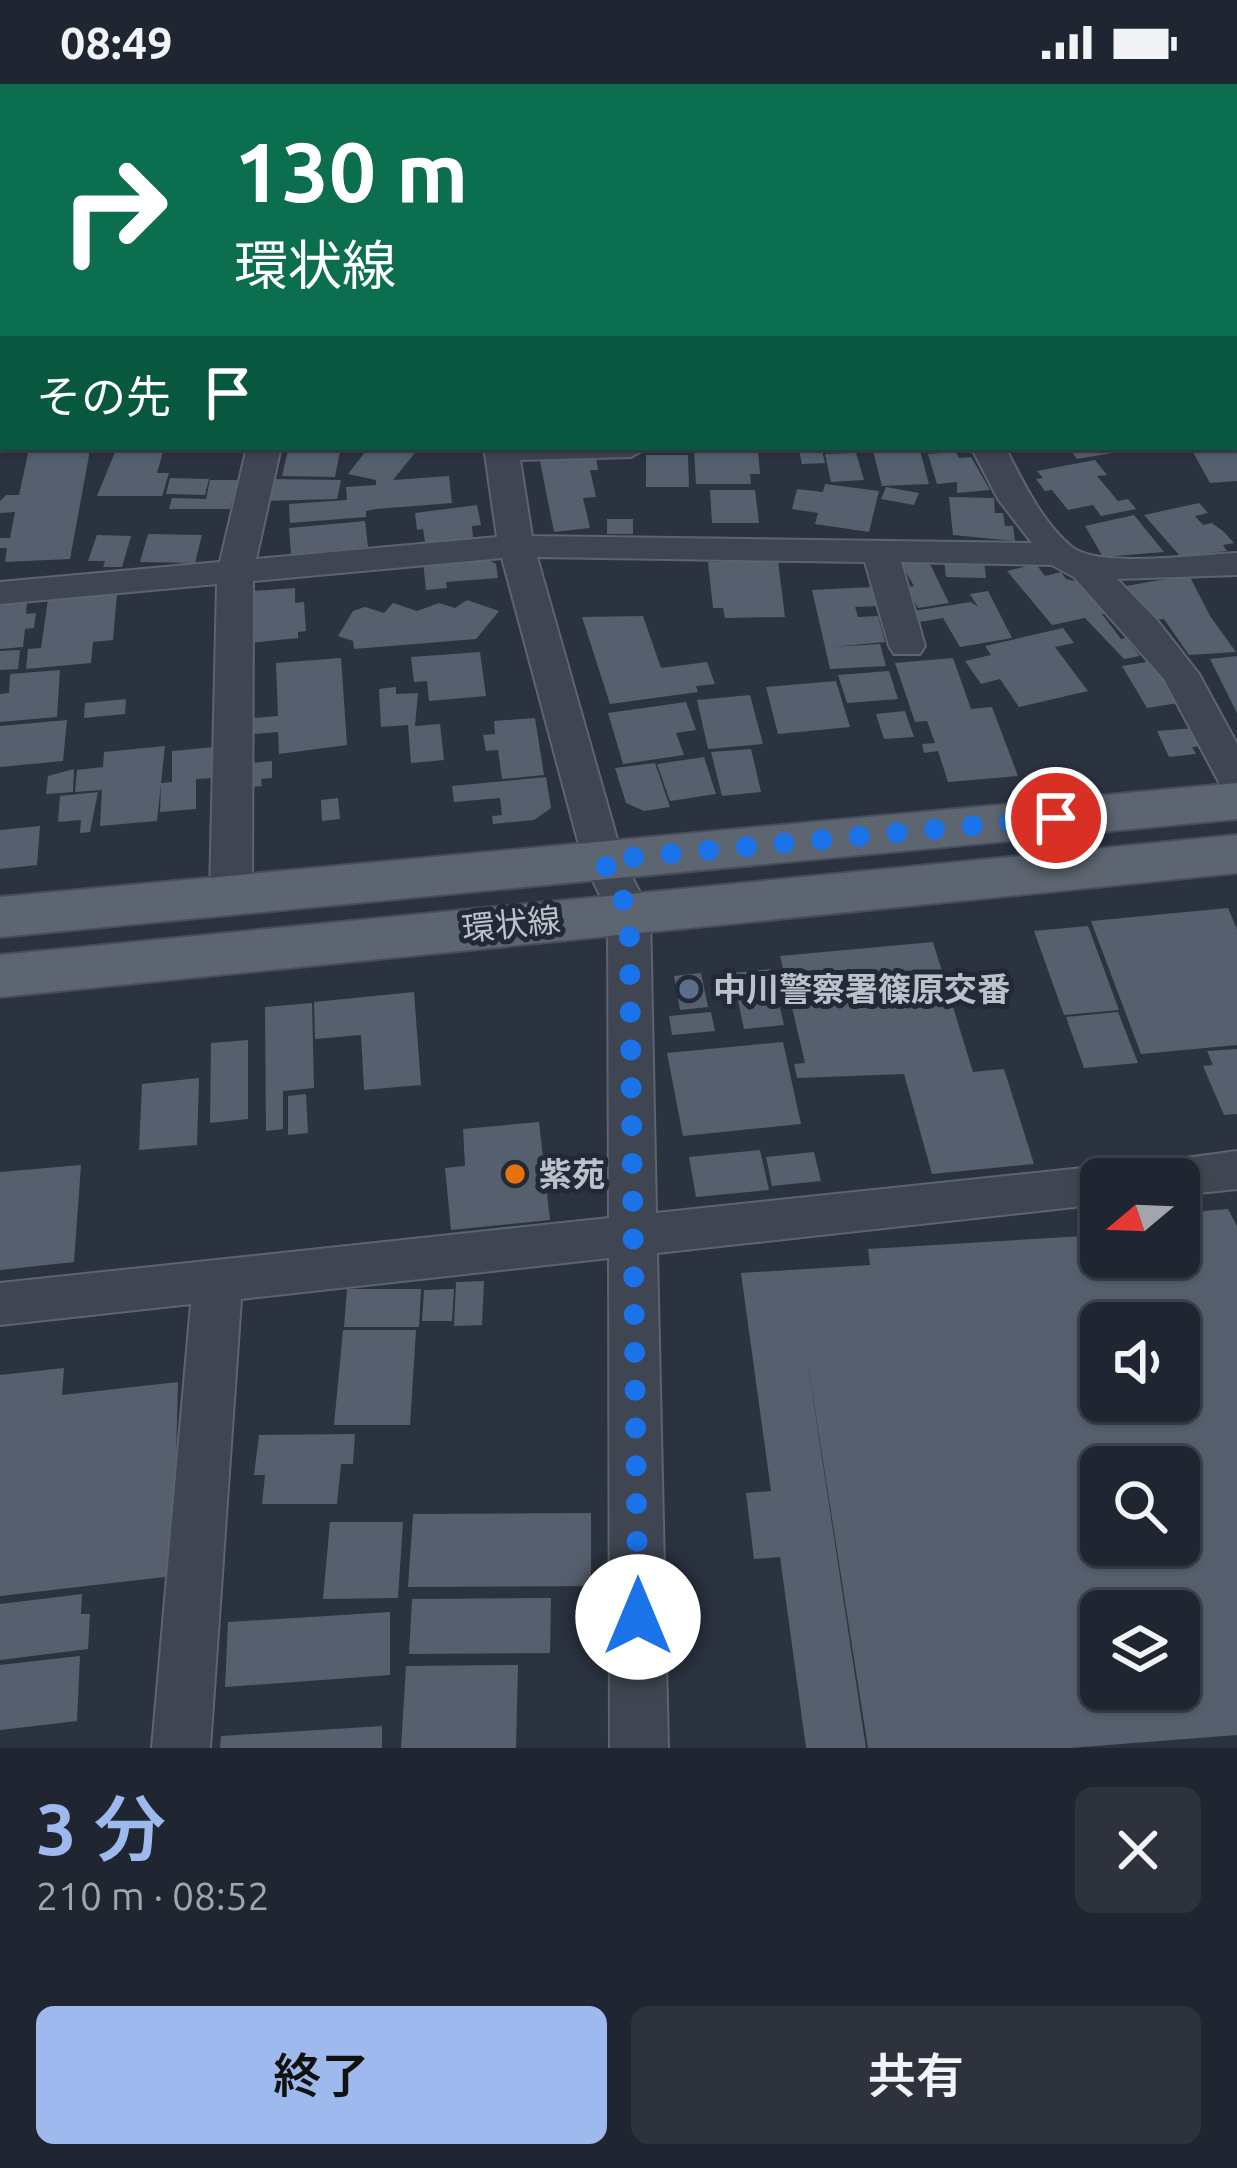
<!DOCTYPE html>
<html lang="ja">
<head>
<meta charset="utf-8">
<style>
	:root { --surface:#202631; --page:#2d323d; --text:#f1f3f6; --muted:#a2a5ab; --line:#3d434d; --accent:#9eb9ee }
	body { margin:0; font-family:Ubuntu,"Noto Sans JP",sans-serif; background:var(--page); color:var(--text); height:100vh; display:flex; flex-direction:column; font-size:45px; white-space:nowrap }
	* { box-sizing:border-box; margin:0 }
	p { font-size:39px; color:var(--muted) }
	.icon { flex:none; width:66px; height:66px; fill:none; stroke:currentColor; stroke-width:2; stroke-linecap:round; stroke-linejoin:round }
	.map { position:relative; height:1664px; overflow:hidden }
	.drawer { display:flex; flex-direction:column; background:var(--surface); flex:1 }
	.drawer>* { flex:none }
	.guide { position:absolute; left:0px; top:0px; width:1239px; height:366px; box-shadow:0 3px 9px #0004,0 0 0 3px var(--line); background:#0b6e4f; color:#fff; overflow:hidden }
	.needle { width:78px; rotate:251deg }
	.fabs { position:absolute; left:1080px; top:1074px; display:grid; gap:24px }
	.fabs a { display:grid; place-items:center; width:120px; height:120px; border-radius:18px; background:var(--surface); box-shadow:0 3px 9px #0004,0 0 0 3px var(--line); font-size:60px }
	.pin { position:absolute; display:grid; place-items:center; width:102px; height:102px; color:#fff; margin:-51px; border:6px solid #fff; border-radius:50%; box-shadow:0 3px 12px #0007 }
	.me { position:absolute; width:132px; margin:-66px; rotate:0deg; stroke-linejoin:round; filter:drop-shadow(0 0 9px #0008) }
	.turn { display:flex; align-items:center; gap:42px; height:252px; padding:0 36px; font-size:54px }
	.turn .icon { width:156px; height:156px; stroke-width:2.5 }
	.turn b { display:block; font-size:84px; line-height:102px }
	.then { display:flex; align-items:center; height:114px; padding:0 36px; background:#0003; gap:24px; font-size:45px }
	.round { display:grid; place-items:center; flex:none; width:126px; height:126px; border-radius:18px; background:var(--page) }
	.overview { display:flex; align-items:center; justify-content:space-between; height:204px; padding:0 36px }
	h1 { font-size:72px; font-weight:600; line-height:90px; color:var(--accent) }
	.primary-button { display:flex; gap:24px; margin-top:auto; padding:24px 36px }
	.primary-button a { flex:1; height:138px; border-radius:18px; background:var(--accent); color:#111; font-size:48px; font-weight:600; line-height:138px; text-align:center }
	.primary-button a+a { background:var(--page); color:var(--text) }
	.status { display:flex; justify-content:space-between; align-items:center; height:84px; padding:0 60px; background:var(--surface); direction:ltr }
	.status svg { height:33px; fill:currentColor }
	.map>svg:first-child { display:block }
	.building { fill:#565f6e; fill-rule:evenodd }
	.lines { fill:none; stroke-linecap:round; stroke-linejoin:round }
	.minor-casing { stroke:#5d636f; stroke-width:4 }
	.major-casing { stroke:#484e5b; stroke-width:4 }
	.minor { fill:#3f4651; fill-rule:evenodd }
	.major { fill:#5d6571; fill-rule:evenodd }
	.route { stroke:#1a73e8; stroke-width:21; stroke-dasharray:0 37.8 }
	.service-dot { fill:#5c6f8a; stroke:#232a37; stroke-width:4.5 }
	.food-dot { fill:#e8710a; stroke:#232a37; stroke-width:4.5 }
	.labels { text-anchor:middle; stroke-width:10; stroke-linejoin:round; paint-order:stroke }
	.street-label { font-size:33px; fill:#bcc1cb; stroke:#232a37 }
	.poi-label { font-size:33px; font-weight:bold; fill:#bcc1cb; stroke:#232a37; text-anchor:start }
</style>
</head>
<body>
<div class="status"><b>08:49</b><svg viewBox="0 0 49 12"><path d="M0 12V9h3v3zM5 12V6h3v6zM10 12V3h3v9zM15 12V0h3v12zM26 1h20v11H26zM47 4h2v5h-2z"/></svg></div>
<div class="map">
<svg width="1237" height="1664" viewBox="0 0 1237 1664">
	<rect width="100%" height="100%" fill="#2b3341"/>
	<!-- building -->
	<path class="building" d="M369 363 418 365 393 396 449 392 452 419 376 425 366 427V433L290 439 289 420 347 416 346 403 376 401V396L348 390Z
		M798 363H821L825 379 802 380Z
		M872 363H919L929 400 882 402Z
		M1068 363H1135L1136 365 1077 375Z
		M1190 363H1237V397L1210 399Z
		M90 366 70 475 5 478 7 464H0V454H10L15 428 0 429V417L6 411H19L28 369Z
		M288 366 340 367 335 393 282 392Z
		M694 367H758L760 390H750L751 400H696Z
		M115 368H163L157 389H169L162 412H97Z
		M956 368 959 374 971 373 990 406 957 409V398L937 400 928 370Z
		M856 369 864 396 831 398 825 370Z
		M646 371H688L689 403H646Z
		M596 373 598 386H590L596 413 583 414 590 444 554 448 540 377Z
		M1095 376 1107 391 1097 392 1118 417 1128 415 1136 425 1101 432 1093 421 1068 426 1052 406 1045 407 1036 395 1043 394 1037 387Z
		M170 394 209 395 205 411 166 410Z
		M269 395 341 396 337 415 264 417Z
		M210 396H238L230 425H169L172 414 206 415Z
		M825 400 879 407 869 448 815 440 818 429 792 425 797 405 823 408Z
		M886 403 919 409 914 421 881 415Z
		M710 406H755L759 439H712Z
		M949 413 994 414 995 429H1003L1005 442H1013L1015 457 953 451Z
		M1199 419 1208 429 1195 432 1203 441 1212 439 1224 448 1234 459 1223 461 1227 467 1180 472 1144 431Z
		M477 421 481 441 472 442 473 454 425 458 423 445 417 446 415 429Z
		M1134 431 1164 468 1103 473 1085 442Z
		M607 435H633V450H607Z
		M365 437 368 463 291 470 289 444Z
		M148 450 202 451 195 479 140 478Z
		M97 451 131 452 122 483H103L105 477H88Z
		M483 473 496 480 498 494 446 498 447 504 426 506 423 478Z
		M944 476 984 477 986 494 946 493Z
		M778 477 785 533 725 534 723 524H713L708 478Z
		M900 478H929L949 519 918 524 906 503 914 502Z
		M1036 480 1045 492 1061 488 1066 495 1084 499 1110 529 1102 530 1121 555 1126 554 1140 572 1124 575 1085 534 1052 541 1007 487Z
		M1189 491 1210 532 1236 568 1189 571 1164 535 1151 536 1120 503Z
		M872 503 878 522 855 523 858 533 878 532 885 558 831 563 880 560 886 582 830 585 812 506Z
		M295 504V519L304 518 306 547 298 548V554L248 559V553L255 552 254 507Z
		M988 507 1012 554 960 563 943 534 919 538 913 527 971 518 978 523 970 510Z
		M117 510 113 556 93 558 91 579 26 585 28 565 41 564 48 515Z
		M467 516 499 527 476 555 354 565 353 557 338 552 353 527 365 523 384 529 393 519 417 527 439 519 455 524Z
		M27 517 26 530 36 529 34 544 25 545 23 563 0 565V520Z
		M643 532 661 584 707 578 715 600 696 602 698 608 610 620 582 533Z
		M1063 544 1074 559 1055 563 1088 607 1019 623 1000 595 981 600 965 577 991 571 985 562Z
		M20 566 18 585 0 586V567Z
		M480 568 486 612 429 617 427 597 414 598 411 573Z
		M1237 572V629L1210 575Z
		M341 574 347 661 279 670 278 648 253 650V634L278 632 276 579Z
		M953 574 971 625 992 623 1018 692 948 698 938 667 924 669 922 660 935 659 927 637 915 638 895 579Z
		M1159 576 1185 618 1147 624 1122 582Z
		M60 586 57 633 0 638V610L9 609 10 590Z
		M889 587 898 615 847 619 838 591Z
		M836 597 850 643 778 650 766 603Z
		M396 603V610L418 609 415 642 440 640 444 676 411 679 408 641 381 643 379 605Z
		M750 611 763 660 708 665 697 616Z
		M126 615 125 630 84 634 85 619Z
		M686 618 696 646 676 649 684 671 623 680 608 629Z
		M905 627 914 653 884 655 876 630Z
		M535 634 544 691 502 695 498 666 486 667 483 651 495 650 494 637Z
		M67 636 63 677 0 683V642Z
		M1195 644 1204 662 1192 663 1196 670 1169 673 1157 647Z
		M165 662 157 737 100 742 102 706 75 708 77 686 103 683 104 668Z
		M215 663V694L196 695V725L160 728 161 699 172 698V667Z
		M751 665 761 708 722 712 711 668Z
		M704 673 716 710 670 717 657 680Z
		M272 677V694L261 695 262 702 252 703 251 679Z
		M655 679 670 723 644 727 626 719 615 684Z
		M74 685 73 708 46 710 48 692Z
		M546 693 551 724 534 736 493 740 492 732 502 731 500 714 454 718 452 702Z
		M98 708 90 748 80 749 81 736 58 738 60 712Z
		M338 714 340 735 322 737 321 716Z
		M40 742 37 781 0 785V746Z
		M1228 824 1237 845V961L1141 970 1091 837Z
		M1088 842 1119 926 1064 931 1034 847Z
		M933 858 973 988 1004 985 1034 1080 932 1090 904 990 797 994 794 980 805 979 780 872Z
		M771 885 784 941 744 945 732 889Z
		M701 889 708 923 680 926 674 892Z
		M414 908 421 1001 364 1006 361 951 315 955 314 918Z
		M312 919 314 1004 283 1007V1045L266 1047 265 923Z
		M711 928 715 947 672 951 669 932Z
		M1118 928 1138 979 1084 984 1066 933Z
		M248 956V1035L210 1039 211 959Z
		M783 958 801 1040 683 1052 667 969Z
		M1237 965V1030L1224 1031 1203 982 1213 981 1207 967Z
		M199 994 197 1061 139 1066 142 1000Z
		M306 1010 308 1049 288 1051V1012Z
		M539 1038 550 1136 451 1146 445 1084 465 1082 463 1045Z
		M760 1066 769 1106 696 1113 689 1073Z
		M814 1068 821 1097 772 1102 766 1073Z
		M81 1081 74 1178 0 1186V1088Z
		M1228 1125 1237 1142V1651L1070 1664H868L805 1262 866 1664H806L780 1473 754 1475 746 1409 771 1407 741 1189 870 1181 868 1165 1101 1151V1173H1179V1129ZM1101 1239H1179V1317H1101ZM1101 1383H1179V1461H1101ZM1101 1527H1179V1605H1101Z
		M484 1197 482 1241 454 1242 456 1198Z
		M347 1205H421L419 1243H344Z
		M454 1205 452 1237H422L424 1206Z
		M343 1246H416L410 1341H334Z
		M64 1284 62 1311 178 1298 173 1492 0 1512V1291Z
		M355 1350 353 1380H341L337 1420H262L265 1391H254L259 1351Z
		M591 1429V1502L408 1503 413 1430Z
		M330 1438H403L398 1514 323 1515Z
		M82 1510 81 1530H90L88 1565 0 1576V1520Z
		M551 1514 550 1569 409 1570 412 1515Z
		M390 1528V1591L225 1603 228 1538Z
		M80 1572 77 1637 0 1646V1581Z
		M518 1581 516 1664H401L406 1582Z
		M382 1642V1664H220L221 1652Z"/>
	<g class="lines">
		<!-- minor casing -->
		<g class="minor-casing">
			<path id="minor" d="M0 0H16L3 3V8Z
				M190 0H216L217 3H191Z
				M438 0H464L465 3H439Z
				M1061 0H1088L1090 3H1063Z
				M1236 3H1237V19H1236Z
				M0 84H3V102H0Z
				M3 153V171L0 172V154Z
				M1236 225H1237V244H1236Z
				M247 363H281L256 475 497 453 484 363H648L631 373 520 376 532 452 1032 459 998 415 971 363H1005C1022 396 1042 439 1072 463 1100 485 1199 470 1237 469V491L1117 495 1156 535 1199 590 1237 660V710L1223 706 1164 595 1074 493 1052 481 901 478 925 562 920 570H894L889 562 865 478 537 473 623 776 650 828 656 1129 1101 1082 1118 1087 1122 1095H1101V1120L657 1169 668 1664H610L609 1174 241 1215 210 1664H152L191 1220 0 1241V1199L609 1134 608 828 583 776 502 474 253 497 252 811 246 822 231 826 216 822 210 811 217 500 0 520V498L220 478Z
				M1237 1067V1105L1179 1111V1095H1127L1134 1081Z"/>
		</g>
		<!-- major casing -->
		<g class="major-casing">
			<path id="major" d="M1237 699V735L0 853V813Z
				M1237 751V789L0 913V871Z"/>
		</g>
		<!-- minor -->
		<use href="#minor" class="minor"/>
		<!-- major -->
		<use href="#major" class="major"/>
	</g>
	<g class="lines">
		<!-- route -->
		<path class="route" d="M638 1533 629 828 603 776 1056 734"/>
	</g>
	<!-- markers -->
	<circle class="service-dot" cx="689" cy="905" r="12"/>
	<circle class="food-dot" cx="515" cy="1090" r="12"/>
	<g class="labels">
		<!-- street labels -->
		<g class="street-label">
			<text transform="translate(511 840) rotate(-6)" y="12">環状線</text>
		</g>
		<!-- poi labels -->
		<g class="poi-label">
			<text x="713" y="917">中川警察署篠原交番</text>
			<text x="539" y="1102">紫苑</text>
		</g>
	</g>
</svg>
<div class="fabs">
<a><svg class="needle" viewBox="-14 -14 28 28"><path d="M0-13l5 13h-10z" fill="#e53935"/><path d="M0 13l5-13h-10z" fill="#a2a5ab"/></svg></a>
<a><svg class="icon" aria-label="sound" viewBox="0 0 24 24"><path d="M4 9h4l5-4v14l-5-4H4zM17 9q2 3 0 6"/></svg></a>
<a><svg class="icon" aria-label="search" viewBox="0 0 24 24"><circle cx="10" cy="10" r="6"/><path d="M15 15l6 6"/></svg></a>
<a><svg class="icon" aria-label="layers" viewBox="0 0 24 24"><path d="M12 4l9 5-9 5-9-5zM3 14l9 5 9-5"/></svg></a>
</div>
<div class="pin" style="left:1056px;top:734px;background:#d93025"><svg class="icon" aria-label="arrive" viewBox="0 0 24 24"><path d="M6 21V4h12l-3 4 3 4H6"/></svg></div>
<svg class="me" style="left:638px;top:1533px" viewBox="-20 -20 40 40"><circle r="19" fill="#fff"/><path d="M0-13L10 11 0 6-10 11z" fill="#1a73e8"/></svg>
<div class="guide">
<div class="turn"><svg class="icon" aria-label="right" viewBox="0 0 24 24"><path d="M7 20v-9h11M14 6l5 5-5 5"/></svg><div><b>130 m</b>環状線</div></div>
<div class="then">その先<svg class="icon" aria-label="arrive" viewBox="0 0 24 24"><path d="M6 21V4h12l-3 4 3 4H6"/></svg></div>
</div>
</div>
<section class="drawer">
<div class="overview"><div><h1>3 分</h1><p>210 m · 08:52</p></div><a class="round"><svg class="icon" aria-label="close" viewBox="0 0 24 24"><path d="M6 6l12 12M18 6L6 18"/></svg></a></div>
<div class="primary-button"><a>終了</a><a>共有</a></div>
</section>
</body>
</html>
